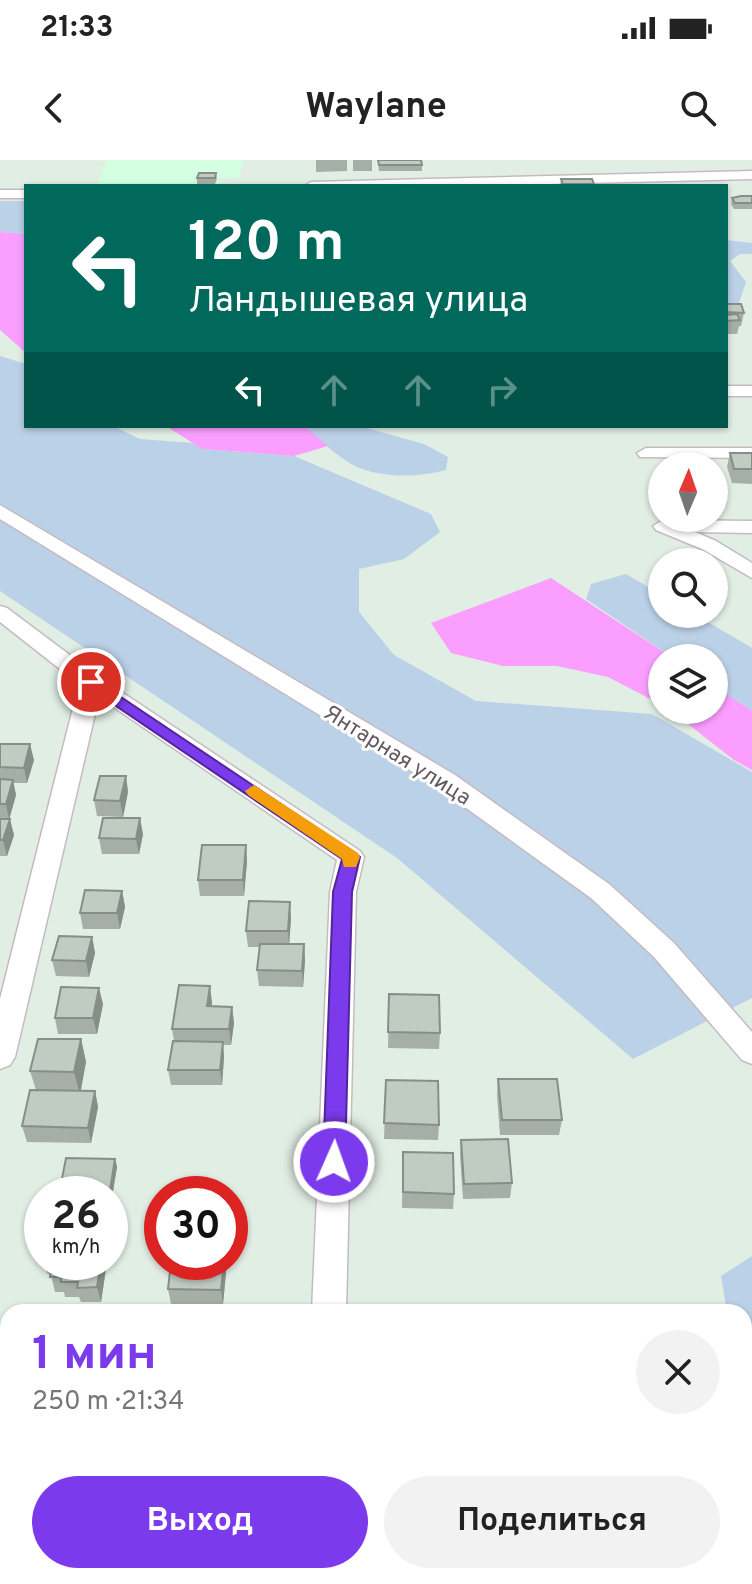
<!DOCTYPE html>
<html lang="ru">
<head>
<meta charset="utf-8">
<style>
	:root { --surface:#fff; --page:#f2f2f2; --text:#222; --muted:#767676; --accent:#7c3aed }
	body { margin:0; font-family:Overpass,sans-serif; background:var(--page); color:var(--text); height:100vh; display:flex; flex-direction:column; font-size:30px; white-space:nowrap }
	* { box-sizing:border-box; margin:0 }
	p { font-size:26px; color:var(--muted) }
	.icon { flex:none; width:44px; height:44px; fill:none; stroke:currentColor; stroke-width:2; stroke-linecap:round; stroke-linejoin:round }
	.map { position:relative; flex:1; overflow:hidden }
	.drawer { position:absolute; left:0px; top:1144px; width:752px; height:280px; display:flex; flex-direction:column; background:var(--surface); border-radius:24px 24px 0 0; box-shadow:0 2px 6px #0004 }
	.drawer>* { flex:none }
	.guide { position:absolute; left:24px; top:24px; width:704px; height:244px; border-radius:0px; box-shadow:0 2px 6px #0004; background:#00695c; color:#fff; overflow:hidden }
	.needle { width:52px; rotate:2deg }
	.tools { position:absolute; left:648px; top:292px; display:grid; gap:16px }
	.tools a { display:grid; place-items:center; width:80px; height:80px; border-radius:50%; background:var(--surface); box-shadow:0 2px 6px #0004; font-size:40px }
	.speed { position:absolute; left:24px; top:1016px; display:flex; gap:16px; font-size:40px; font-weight:700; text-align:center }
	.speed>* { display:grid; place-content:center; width:104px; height:104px; border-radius:50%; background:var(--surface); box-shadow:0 2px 6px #0004; line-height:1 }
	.speed small { font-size:20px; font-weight:400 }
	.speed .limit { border:12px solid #d22; background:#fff; color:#111 }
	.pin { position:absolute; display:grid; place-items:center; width:68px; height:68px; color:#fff; margin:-34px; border:4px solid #fff; border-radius:50%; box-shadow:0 2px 8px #0007 }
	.me { position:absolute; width:88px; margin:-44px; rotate:2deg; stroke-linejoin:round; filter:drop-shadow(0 0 6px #0008) }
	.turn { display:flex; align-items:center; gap:28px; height:168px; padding:0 32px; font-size:36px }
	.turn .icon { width:104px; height:104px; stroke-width:2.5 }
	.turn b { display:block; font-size:56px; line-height:68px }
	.lanes { display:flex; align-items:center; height:76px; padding:0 32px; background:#0003; justify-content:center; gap:40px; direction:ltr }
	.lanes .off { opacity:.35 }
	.round { display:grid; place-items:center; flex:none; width:84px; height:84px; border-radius:42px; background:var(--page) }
	.summary { display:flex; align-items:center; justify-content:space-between; height:136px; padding:0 32px }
	h1 { font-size:48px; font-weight:700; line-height:60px; color:var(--accent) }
	.action { display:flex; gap:16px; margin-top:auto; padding:16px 32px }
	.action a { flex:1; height:92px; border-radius:48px; background:var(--accent); color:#fff; font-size:32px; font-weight:700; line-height:92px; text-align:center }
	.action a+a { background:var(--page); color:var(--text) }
	.status { display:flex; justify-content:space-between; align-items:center; height:56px; padding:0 40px; background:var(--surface); direction:ltr }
	.status svg { height:22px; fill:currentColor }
	header { display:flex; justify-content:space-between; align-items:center; height:104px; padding:0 32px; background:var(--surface); font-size:36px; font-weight:700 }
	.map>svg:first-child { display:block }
	.commercial { fill:#d4ffe0 }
	.green { fill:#bbd1e7 }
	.water { fill:#fa9fff }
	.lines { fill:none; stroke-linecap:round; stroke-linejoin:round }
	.minor-casing { stroke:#c4bbc2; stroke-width:3 }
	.minor { fill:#fff; fill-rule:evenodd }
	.wall { fill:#a5afa7 }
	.shaded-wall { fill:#868e88 }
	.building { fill:#c0cbc2; stroke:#868e88; stroke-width:2 }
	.route { fill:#7c3aed; stroke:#51269a; stroke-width:2 }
	.slow { fill:#f59e0b }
	.labels { text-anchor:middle; stroke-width:6; stroke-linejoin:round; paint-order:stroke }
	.street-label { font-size:22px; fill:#635962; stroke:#fff }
</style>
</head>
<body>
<div class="status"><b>21:33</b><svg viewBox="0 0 49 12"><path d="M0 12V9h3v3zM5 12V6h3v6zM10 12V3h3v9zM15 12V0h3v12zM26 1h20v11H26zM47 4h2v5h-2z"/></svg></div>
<header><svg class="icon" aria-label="back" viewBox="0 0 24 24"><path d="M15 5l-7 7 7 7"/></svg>Waylane<svg class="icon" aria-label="search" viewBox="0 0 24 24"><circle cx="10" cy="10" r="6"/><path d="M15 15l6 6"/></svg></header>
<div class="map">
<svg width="752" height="1424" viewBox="0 0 752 1424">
	<rect width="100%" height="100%" fill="#e1eee4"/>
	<!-- commercial -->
	<path class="commercial" d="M88 0H244L238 18H220L218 24 108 26H97L106 1Z"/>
	<!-- green -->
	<path class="green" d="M0 41H26V74L0 72Z
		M726 80 752 83V94H740L730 101 746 122 738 146H726Z
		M0 196 26 204V266H113L140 279 194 283 202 289 294 296 431 354 440 372 404 399 359 409V452L394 495 476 541 652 554 752 612V838L633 899 397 698 0 431Z
		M304 266H359L424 284 448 297 446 310C417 318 375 319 348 302 332 292 318 278 304 266Z
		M626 414 662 435V454H694L752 488V551L714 526V498H673L586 439 591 424Z
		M752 1096V1303L744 1254V1152H727L721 1116Z"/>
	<!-- water -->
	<path class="water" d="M0 72 26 74V193L0 170Z
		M166 266H304L328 286 294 296 202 289Z
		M551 418 673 498H662V545L608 517 557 506H503L451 493 431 463Z
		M714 526 752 551V610L734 600 670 550H714Z"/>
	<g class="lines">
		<!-- minor casing -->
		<g class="minor-casing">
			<path id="minor" d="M752 11V19L467 26H304L311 22Z
				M0 30H26V38H0Z
				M726 226H752V236H726Z
				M646 288H752V298L640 297 637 293Z
				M0 345 455 615 609 724 674 783 752 872V904L742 900 654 797 591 738 437 627 0 359Z
				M663 360 752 361V373L695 372 716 381 752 403V418L702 389 656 370 653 366Z
				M0 446 7 448 99 517 360 691 364 697 356 732 346 1152H312L330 732 337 700 99 537 15 897 10 905 0 909V839L79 524 0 462Z
				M301 1416H341L340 1424H300Z"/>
		</g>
		<!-- minor -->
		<use href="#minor" class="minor"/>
	</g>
	<!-- wall -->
	<path class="wall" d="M316 0H347V11L316 12Z
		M353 0H372V11H353Z
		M378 0 422 5V11H379Z
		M216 13 217 19 215 24H197V18Z
		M561 19 594 24V26H560Z
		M752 36V49H734L731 44 732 38Z
		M726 144 744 153 741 166H739L737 174H726Z
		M730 293H752V324L732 323 727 307Z
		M0 584 34 600 27 623H13L16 635 9 659 14 675 7 696H0Z
		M126 616 128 632 123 657 97 656 94 640Z
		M143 674 139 694H102L99 678Z
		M246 685 247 701 244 736H200L198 720Z
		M122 731 125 747 120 769H83L80 753Z
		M291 758 289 784H304L305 800 303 827 259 826 257 810 259 787H248L246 771Z
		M92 777 95 793 89 817 56 816 52 800Z
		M389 834 440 873 439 889 388 888Z
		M212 842 211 847H232L234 863 231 885H223L224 897 222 925H171L168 910 174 881 172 869Z
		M103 844 97 874H58L55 858Z
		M81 879 86 902 80 931H95L98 947 91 983 27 982 22 966 36 930 30 911Z
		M498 919 562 960 559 975H500L497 935Z
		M386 920 439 965 438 980 384 979Z
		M461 980 512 1023 510 1038 463 1039 460 995Z
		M403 992 454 1034 453 1049 402 1048Z
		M115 999 117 1007 112 1037H110V1034H61L60 1029Z
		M44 1102H107L101 1142H81L79 1137H65L64 1132H55L51 1115 47 1113Z
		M171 1102H227L223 1144H171L168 1129Z"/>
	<!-- shaded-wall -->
	<path class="shaded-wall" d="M30 584 34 600 27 623 24 608Z
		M126 616 128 632 123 657 120 641Z
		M13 620 16 635 9 660 6 644Z
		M140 658 143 674 139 694 136 679Z
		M10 659 14 675 7 696 3 680Z
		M246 685 247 701 244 736 243 720Z
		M122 731 125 747 120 769 117 753Z
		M290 742 291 758 289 787 288 771Z
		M92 777 95 793 89 817 86 801Z
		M304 784 305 800 303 827 302 811Z
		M210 826 212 842 209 862 207 846Z
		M99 828 103 844 97 874 93 858Z
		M232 847 234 863 231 885 229 869Z
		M81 879 86 902 80 935 74 912Z
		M223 882 224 897 222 925 220 910Z
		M95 931 98 947 91 983 88 968Z
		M115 999 117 1007 112 1037 110 1030Z
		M101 1102H107L101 1142 97 1127Z
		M224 1102H227L223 1144 221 1130Z"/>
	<!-- building -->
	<path class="building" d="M378 0H421L422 5H379Z
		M199 13H216L215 18H197Z
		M561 19H592L594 24H563Z
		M741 36H752V43H735L732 38Z
		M726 144H741L744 153 726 152Z
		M737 154 740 160 726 161V155Z
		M730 293H752V309H734Z
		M0 584H30L24 608 0 607Z
		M100 616H126L120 641 94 640Z
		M0 619 13 620 6 644H0Z
		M103 658H140L136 679 99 678Z
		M0 659H10L3 680H0Z
		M202 685H246L243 720H198Z
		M85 730 122 731 117 753H80Z
		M249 741 290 742 288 771H246Z
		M59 776 92 777 86 801 52 800Z
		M260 784H304L302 811 257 810Z
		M179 825 210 826 207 846 232 847 229 869H172Z
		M61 827 99 828 93 858H55Z
		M389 834 439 835 440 873 388 872Z
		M38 879H81L74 912 30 911Z
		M173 881 223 882 220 910H168Z
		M498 919H557L562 960H502Z
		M386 920 438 921 439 965 384 963Z
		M30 930 95 931 88 968 22 966Z
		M508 979 512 1023 464 1024 461 980Z
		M403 992 453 993 454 1034 403 1032Z
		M66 998 115 999 110 1030 60 1029Z
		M49 1102H101L97 1127 77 1128 78 1122H61V1117H50L52 1104Z
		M171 1102H224L221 1130 168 1129Z
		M169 1416H246V1424H168Z
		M425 1416H508L509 1424H425Z
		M597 1419 654 1420V1424H597Z"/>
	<!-- route -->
	<path class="route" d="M91 517 360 697 352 732 345 1002 342 1009 334 1011 326 1009 323 1002 333 732 342 699 85 525 83 522Z"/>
	<!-- slow -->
	<path class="slow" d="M254 625 358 693 360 697 356 707H344L342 699 248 635 245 631Z"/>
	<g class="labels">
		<!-- street labels -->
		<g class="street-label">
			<text transform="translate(398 594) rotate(32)" y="8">Янтарная улица</text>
		</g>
	</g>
</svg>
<div class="tools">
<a><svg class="needle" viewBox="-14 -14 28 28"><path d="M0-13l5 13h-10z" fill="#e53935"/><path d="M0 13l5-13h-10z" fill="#767676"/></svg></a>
<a><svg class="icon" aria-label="search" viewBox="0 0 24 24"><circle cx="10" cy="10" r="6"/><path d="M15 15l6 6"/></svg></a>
<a><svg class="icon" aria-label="layers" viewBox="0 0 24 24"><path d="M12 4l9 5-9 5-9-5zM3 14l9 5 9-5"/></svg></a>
</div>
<div class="speed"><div>26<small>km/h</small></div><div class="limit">30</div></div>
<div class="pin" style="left:91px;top:522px;background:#d93025"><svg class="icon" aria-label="arrive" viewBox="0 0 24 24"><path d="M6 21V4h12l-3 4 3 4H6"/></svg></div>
<svg class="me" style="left:334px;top:1002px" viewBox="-20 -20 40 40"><circle r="17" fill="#7c3aed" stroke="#fff" stroke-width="3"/><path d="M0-11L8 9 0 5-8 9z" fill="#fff"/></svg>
<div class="guide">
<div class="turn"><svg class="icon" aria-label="left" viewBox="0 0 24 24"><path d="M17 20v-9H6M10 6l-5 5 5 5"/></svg><div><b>120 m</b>Ландышевая улица</div></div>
<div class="lanes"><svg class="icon" aria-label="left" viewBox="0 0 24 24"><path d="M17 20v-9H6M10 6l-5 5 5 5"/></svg><svg class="icon off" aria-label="ahead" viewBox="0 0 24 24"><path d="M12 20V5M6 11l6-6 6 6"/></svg><svg class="icon off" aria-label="ahead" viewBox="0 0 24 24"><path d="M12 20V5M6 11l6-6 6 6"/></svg><svg class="icon off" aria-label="right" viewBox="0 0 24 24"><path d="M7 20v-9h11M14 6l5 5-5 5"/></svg></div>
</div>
<section class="drawer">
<div class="summary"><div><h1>1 мин</h1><p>250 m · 21:34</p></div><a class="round"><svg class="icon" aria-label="close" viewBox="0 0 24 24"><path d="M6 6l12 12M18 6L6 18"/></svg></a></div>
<div class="action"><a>Выход</a><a>Поделиться</a></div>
</section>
</div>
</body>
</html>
